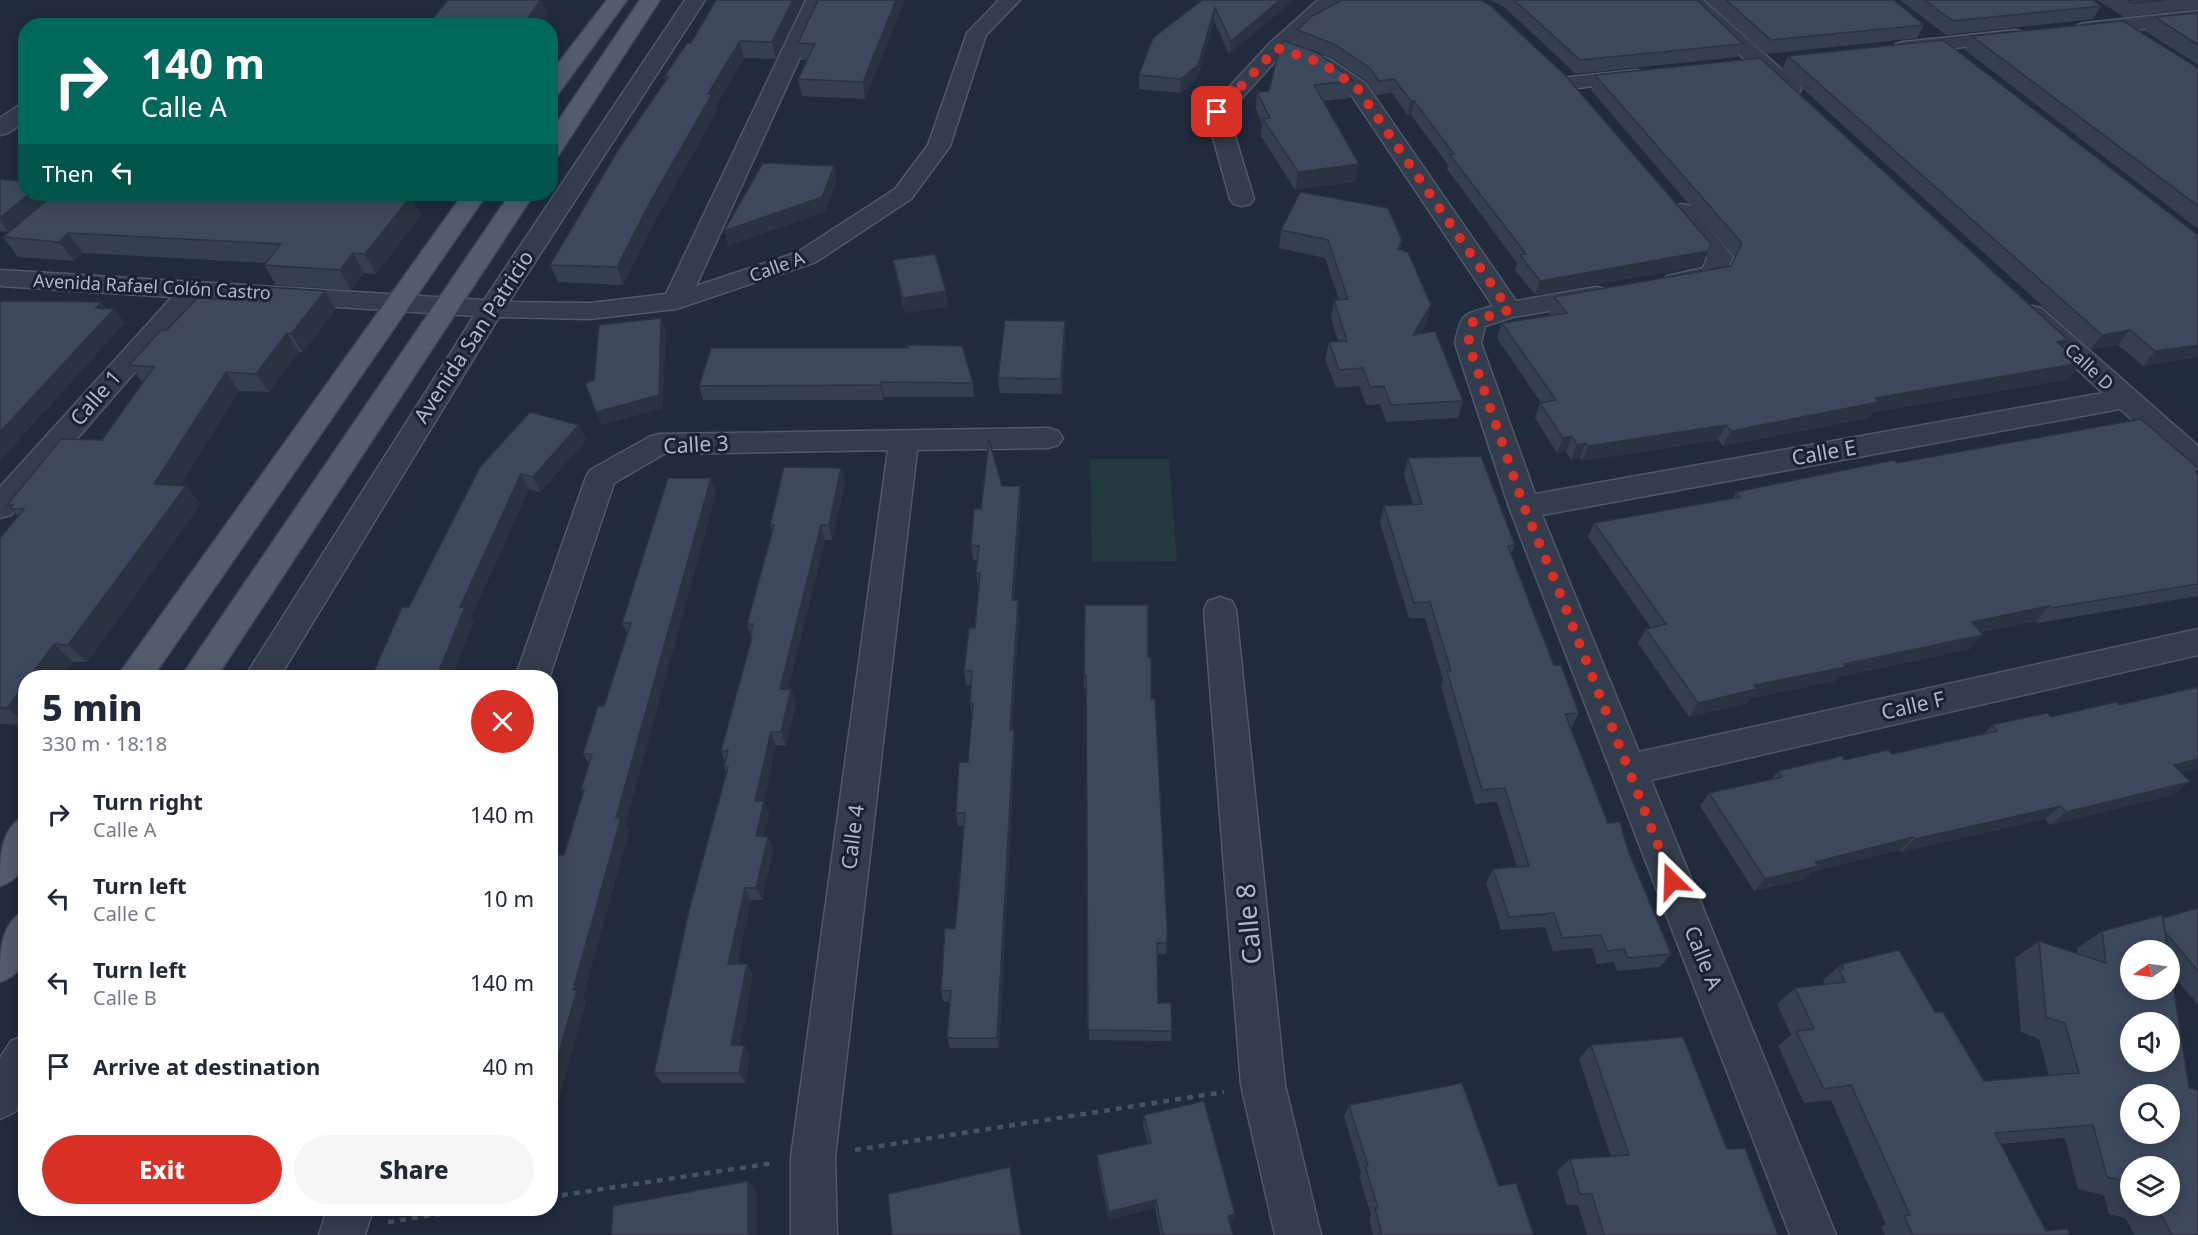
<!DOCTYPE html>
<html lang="en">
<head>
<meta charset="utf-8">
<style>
	:root { --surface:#fff; --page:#f6f6f7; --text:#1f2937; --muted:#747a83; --accent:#d93025 }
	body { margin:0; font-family:"Noto Sans",sans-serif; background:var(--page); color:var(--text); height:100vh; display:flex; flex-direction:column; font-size:22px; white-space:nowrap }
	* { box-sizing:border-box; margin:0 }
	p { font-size:20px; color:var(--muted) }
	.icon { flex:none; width:33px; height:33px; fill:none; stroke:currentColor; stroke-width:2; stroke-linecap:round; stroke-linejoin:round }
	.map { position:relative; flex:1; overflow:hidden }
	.drawer { position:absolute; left:18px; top:670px; width:540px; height:546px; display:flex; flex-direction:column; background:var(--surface); border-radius:24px; box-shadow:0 3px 15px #0003 }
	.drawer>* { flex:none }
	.guide { position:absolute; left:18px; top:18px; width:540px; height:183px; border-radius:24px; box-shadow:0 3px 15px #0003; background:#00695c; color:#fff; overflow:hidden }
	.needle { width:39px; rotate:257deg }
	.fabs { position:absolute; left:2120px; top:940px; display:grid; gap:12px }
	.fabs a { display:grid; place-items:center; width:60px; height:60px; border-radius:50%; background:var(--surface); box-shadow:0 3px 15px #0003; font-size:30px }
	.pin { position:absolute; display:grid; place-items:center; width:51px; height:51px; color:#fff; margin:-26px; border-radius:12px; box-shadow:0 3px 9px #0006 }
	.me { position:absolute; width:66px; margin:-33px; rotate:338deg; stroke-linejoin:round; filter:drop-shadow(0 0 4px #0008) }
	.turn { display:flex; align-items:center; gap:21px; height:126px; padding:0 24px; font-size:27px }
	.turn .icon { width:78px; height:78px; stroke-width:2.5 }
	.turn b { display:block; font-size:42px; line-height:51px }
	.then { display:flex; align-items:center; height:57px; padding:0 24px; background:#0003; gap:12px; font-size:22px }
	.round { display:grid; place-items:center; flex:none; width:63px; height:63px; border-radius:32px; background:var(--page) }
	.headline { display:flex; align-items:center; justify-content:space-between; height:102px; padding:0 24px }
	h1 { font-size:36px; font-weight:800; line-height:45px }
	.primary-button { display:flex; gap:12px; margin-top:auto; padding:12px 24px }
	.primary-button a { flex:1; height:69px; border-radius:36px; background:var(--accent); color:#fff; font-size:24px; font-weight:800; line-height:69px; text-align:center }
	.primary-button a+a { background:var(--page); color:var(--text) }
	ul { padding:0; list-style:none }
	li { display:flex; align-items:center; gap:18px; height:84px; padding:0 24px }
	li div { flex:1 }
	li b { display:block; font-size:22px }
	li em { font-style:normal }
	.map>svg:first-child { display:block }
	.green { fill:#223a3e }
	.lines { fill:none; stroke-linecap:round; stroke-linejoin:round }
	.minor-casing { stroke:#4f5868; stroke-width:3 }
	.primary-casing { stroke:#3d4656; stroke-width:3 }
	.path { stroke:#40575b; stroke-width:4.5; stroke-dasharray:6 6; stroke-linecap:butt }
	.minor { fill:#343d4d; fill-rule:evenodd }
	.primary { fill:#525c6d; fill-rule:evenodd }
	.wall { fill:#343f50; fill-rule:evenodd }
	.shaded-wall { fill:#2a3341 }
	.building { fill:#3c495d; stroke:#2a3341; stroke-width:1.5; fill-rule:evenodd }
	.route { stroke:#d93025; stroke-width:10; stroke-dasharray:0 18 }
	.labels { text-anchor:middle; stroke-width:6; stroke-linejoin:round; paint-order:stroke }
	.far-street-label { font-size:18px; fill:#afb8c9; stroke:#1a2232 }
	.street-label { font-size:21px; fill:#afb8c9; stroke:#1a2232 }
	.near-street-label { font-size:26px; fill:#afb8c9; stroke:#1a2232 }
</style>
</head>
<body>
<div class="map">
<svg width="2198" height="1235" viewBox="0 0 2198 1235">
	<rect width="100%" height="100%" fill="#202b3d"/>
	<!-- green -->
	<path class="green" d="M1090 459H1169L1177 561 1092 562Z"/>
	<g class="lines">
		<!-- minor casing -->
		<g class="minor-casing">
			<path id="minor" d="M685 0H705L509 302 590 303 666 294 806 0H826L696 286 798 252 895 189 928 145 967 33 999 0H1020L986 35 950 146 911 199 816 262 676 309 590 319 499 317 279 678H244L474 316 199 298 11 515 0 518V487L172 297 0 286V270L484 300Z
				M1318 0H1340L1291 45 1331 60 1366 84 1516 301 1596 287 1605 289 1609 295 1605 301 1596 303 1513 317 1485 326 1481 343 1535 494 2103 393 2023 320 2019 314 2023 308 2032 306 2041 308 2198 446V473L2188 470 2120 409 1542 515 1639 752 2198 629V655L1651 780 1836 1235H1790L1509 507 1455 343C1462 311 1463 315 1493 306L1350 93 1317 68 1281 55 1228 113 1254 199 1250 204 1242 206 1234 204 1230 199 1206 112 1270 43Z
				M1681 0H1703L1798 84 1801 89 1798 94 1790 95 1782 94Z
				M2198 11V23L2085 35 2078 33 2075 29 2078 25 2085 23Z
				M2016 30 2023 32 2026 36 2023 40 1903 54 1896 52 1893 48 1896 44 1903 42Z
				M1637 70 1644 72 1648 76 1644 80 1570 89 1562 88 1559 83 1562 78 1570 77Z
				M26 105V121L8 133 0 135V118L18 106Z
				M1682 204 1691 206 1733 257 1723 279 1676 289 1667 286 1663 281 1667 276 1703 268 1707 258 1670 211 1673 206Z
				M1048 428 1058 431 1063 438 1058 445 1048 448 917 450 835 1157 837 1235H791V1157L888 450 664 454 614 483 549 678H515L586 477 590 470 649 437 659 434Z
				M1220 597 1232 601 1236 610 1285 1085 1321 1235H1275L1241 1085 1204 610 1208 601Z
				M26 1035V1096L15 1112 0 1119V1058L11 1041Z
				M327 1209H373L365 1235H319Z"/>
		</g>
		<!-- primary casing -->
		<g class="primary-casing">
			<path id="primary" d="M607 0H627L558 94 550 95V74Z
				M640 0H660L558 156 550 158V133Z
				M463 194H487L152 678H116Z
				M510 194H534L216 678H180Z
				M26 815C26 846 34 874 0 886 0 857 0 828 26 815Z
				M26 910C26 942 35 969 0 982 0 951 0 923 26 910Z"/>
		</g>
		<!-- path -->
		<path class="path" d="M855 1150 1224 1092
			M550 1197 774 1163
			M388 1222 473 1209"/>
		<!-- minor -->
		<use href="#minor" class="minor"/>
		<!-- primary -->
		<use href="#primary" class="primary"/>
	</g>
	<!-- wall -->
	<path class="wall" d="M716 0H804L776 59 744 58 716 106 717 111 655 221 623 285 558 282 550 265 665 81 664 77 691 43Z
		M905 0 865 99 802 96 798 79 808 60H801L798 43Z
		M1202 0H1294L1229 54 1214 21 1197 79 1180 93 1139 89V75Z
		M1490 0H1697L1743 44 1737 57 1576 74 1504 7Z
		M1705 0H1894L1924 25 1917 38 1765 54Z
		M1900 0H2093L2101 6 2093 19 1946 35Z
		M2097 0H2198V9L2124 17Z
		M2198 13V65L2145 31 2155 17Z
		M548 15 541 26H430L429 23Z
		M1312 16 1701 266 1535 295 1515 270 1517 263 1447 169 1448 165 1411 115 1408 116 1392 93 1376 95 1367 82 1332 58 1295 44 1297 30Z
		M1972 36 2198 68V229L1965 50Z
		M1280 45 1353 81 1350 98 1323 101 1359 164 1356 181 1295 190 1261 136 1262 124 1256 109 1257 92 1269 91Z
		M1788 56 2198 235V357L2143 366 2118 345 2090 349 1782 70Z
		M1595 75 2063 347 2081 363 2069 379 1873 412 1869 418 1723 446 1718 440 1582 461 1580 458 1571 460 1566 452 1557 453 1535 418 1540 403H1541L1497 338 1502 323 1551 316 1549 313 1554 297 1731 266 1735 258 1591 90Z
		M0 179 51 196 8 232 0 231Z
		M122 198 421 215 376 274 364 273 351 290 276 285 264 265 266 263 83 253 74 261 18 257 3 237Z
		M1281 230 1402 240 1400 250 1427 322 1420 334 1463 401 1458 418 1386 422 1380 404 1366 405 1359 386 1336 388 1325 359 1329 342 1338 341 1331 318 1334 300H1339L1325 258 1279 248Z
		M893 260 948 306 905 313 896 275Z
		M336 309 303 352H299L269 392 239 391 180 485 201 504 87 662H73L26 678V725L0 724V538L18 517 7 505 102 440 143 383 129 365 167 330Z
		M1065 321V336L1062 394 1000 393 998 378Z
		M907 348 973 383 974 397H884L883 400H703L699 386Z
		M579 425 586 440 540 492 529 489 471 617 474 621 409 607 480 467Z
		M1408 458 1515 545 1511 554 1530 604 1554 665 1579 713 1571 728 1608 823 1628 850 1671 954 1660 967 1617 971 1614 962 1597 964 1592 948 1553 951 1545 927 1501 930 1486 883 1493 869 1517 867 1497 802 1475 804 1441 686 1443 680 1425 618H1409L1380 523 1384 506 1413 505 1404 475Z
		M1897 463 2198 468V596L2037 623 2036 621 1981 632 1970 649 1838 677 1835 681 1751 698 1747 703 1689 717 1638 643 1646 629 1651 628 1588 537 1594 523 1733 498 1736 492Z
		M841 468 845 482 832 540H825L788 689H791L796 703 786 746 776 745 764 801 769 814 764 836 768 837 773 849 762 900H751L737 964H747L753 975 740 1045H744L750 1055 745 1083H662L654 1073 726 773 724 767 725 761 721 751 751 641 750 637V634L747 624 772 531 770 525Z
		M1002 486H1020L1021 500 1014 600H1018L1019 614 1012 730H1014L1015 743 999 1048H950L947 1038 950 1002 943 1001 941 990 955 929 964 826H958L956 813 968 762 972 715 970 703 971 685H966L964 671 975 628 978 587 976 573 977 560H973L971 545 981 509Z
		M716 493 625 825 629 831 583 997 586 1001 550 1130 564 855 583 793 581 789 589 764 583 754 604 706 627 633 622 623Z
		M1148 657 1167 943 1166 954H1157L1158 1003 1172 1031 1171 1041 1089 1040 1087 689H1084V675Z
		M2051 717 2198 768 2181 772 2173 795 2050 825 2045 819 1901 852 1900 850 1812 872 1806 879 1754 891 1700 806 1709 793 1772 779 1778 771 1845 760 1892 754 1984 734 1992 725Z
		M2198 908V1005L2171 973 2198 1235H2135L2125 1218 2109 1214 2104 1195 2078 1189 2065 1138 2001 1144 2046 1231 2070 1235H1885L1881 1227 1886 1225 1831 1100 1804 1103 1778 1046 1791 1035 1777 1004 1795 988 1822 985 1824 983 1823 980 1842 964 1935 1012 1984 1081 2049 1076 2039 1039 2021 1032 2015 958 2039 941 2077 954V948L2102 931 2163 918ZM2130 951H2169V990ZM2130 1167 2169 1206H2130Z
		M1591 1045 1727 1149 1778 1235H1587L1578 1205H1567L1557 1171 1570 1159 1611 1157 1579 1059Z
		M1349 1105 1499 1186 1534 1235H1373L1369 1218 1371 1215 1359 1176 1361 1173 1344 1116Z
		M1144 1115 1233 1222 1230 1223 1233 1235H1160L1155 1208 1109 1220 1097 1164V1155L1148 1143 1143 1125Z"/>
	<!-- shaded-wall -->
	<path class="shaded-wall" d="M540 0H543L548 15 541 26H523Z
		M793 0H804L776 59 772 42Z
		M896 0H905L865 99 863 82Z
		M1280 0H1294L1229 54 1231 41Z
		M1215 8 1214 21 1197 79 1180 93 1181 79Z
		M550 39 557 57 550 66Z
		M740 41 744 58 716 106 717 111 655 221 623 285 617 267 649 204 708 94Z
		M1411 101H1414L1411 115 1408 116Z
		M1359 164 1356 181 1295 190 1298 172Z
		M834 166 837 181 825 212 728 246 724 231Z
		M29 194H49L51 196 8 232 0 221V218Z
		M411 196 421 215 376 274 365 254Z
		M68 233 83 253 74 261 59 242Z
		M1708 251 1701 266 1535 295 1540 281Z
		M353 253 364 273 351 290 340 270Z
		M325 291 336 309 303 352 291 334Z
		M946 291 948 306 905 313 903 298Z
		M101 302 110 314 114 309 125 323 0 461V432Z
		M1431 305 1427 322 1409 352 1413 335Z
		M661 318 666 331 663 408 602 425 596 412Z
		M1065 321V336L1062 394 1061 379Z
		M2130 330 2118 345 2090 349 2102 335Z
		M287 333 299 352 269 392 256 374Z
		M2068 340 2056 355 2057 342Z
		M2198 345V357L2143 366 2155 351Z
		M2081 363 2069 379 1873 412 1869 418 1723 446 1731 431 1875 398Z
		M226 372 239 391 170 503 154 484Z
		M881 382 884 397 883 400 881 385Z
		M579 425 586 440 540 492 533 477Z
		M1726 425 1718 440 1582 461 1588 446Z
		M1572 436 1566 452 1557 453 1563 438Z
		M1586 443 1580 458 1571 460 1577 445Z
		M841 468 845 482 832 540 829 525Z
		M521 474 529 489 471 617 474 621 452 678H436L460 607Z
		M711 478 716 493 625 825 629 831 583 997 586 1001 550 1130V1084L573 990 616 818Z
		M186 486 201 504 87 662 68 645Z
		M1020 486 1021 500 1013 614 1012 600Z
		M821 525 825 540 785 702 780 689Z
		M1018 600 1019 614 1011 743 1010 730Z
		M2049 606 2036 621 1960 636 1972 622Z
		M1983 635 1970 649 1838 677 1835 681 1751 698 1747 703 1689 717 1698 703 1754 685Z
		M54 644 73 662 61 678H29Z
		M26 683V724L7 708Z
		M791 689 796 703 786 746 781 732Z
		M1014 730 1015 743 999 1048 997 1038Z
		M771 732 776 745 764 801 769 814 761 849 756 836 755 801Z
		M2198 759V768L2157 778 2174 765Z
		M2190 782 2173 795 2050 825 2066 812Z
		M2061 806 2045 819 1901 852 1915 839Z
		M768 837 773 849 762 900 756 888Z
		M1913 837 1900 850 1812 872 1806 879 1754 891 1765 879 1815 862Z
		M745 888 751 900 735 975 728 964Z
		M747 964 753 975 738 1055 731 1045Z
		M744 1045 750 1055 745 1083 739 1073Z
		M748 1181 757 1192V1235H748Z
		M1156 1200 1155 1208 1109 1220V1212Z
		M1235 1214 1233 1222 1226 1224 1228 1216Z"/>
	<!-- building -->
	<path class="building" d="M448 0H540L523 26H477L478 24 429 23Z
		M716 0H793L772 42 740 41 708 94H712L649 204 617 267 550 265 618 150 668 77H664L687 43H691Z
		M818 0H896L863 82 798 79 815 44 798 43Z
		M1202 0H1280L1231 41 1215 8 1198 65 1181 79 1139 75 1153 38Z
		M1342 0H1480L1490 5 1565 75 1711 244 1708 251 1540 281 1520 255 1526 254 1450 155 1454 154 1414 101H1411L1394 79 1379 81 1370 68 1334 44 1297 30 1312 16Z
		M1514 0H1697L1743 44 1580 60Z
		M1726 0H1894L1924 25 1771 40Z
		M1924 0H2093L2101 6 1953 21Z
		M2127 0H2166L2132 3Z
		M2198 13V45L2155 17Z
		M2123 21 2198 68V206L1972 36Z
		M1943 40 2198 235V345L2155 351 2130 330 2102 335 1788 56Z
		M1284 41 1318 53 1353 81 1314 85 1359 164 1298 172 1263 119 1270 118 1257 92 1269 91 1280 45Z
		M1760 58 2068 340 2057 342 2081 363 1875 398 1879 402 1731 431 1726 425 1588 446 1586 443 1577 445 1572 436 1563 438 1540 403 1556 400 1502 323 1567 313 1554 297 1731 266 1742 243 1595 75Z
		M763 163 834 166 822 197 724 231Z
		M0 179 26 182V194H29L0 218Z
		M1300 192 1388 208 1402 240 1398 249 1408 252 1431 305 1413 335 1435 331 1463 401 1391 405 1384 386 1370 387 1363 368 1339 370 1329 342 1347 341 1334 300 1348 299 1328 240 1281 230Z
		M54 194 122 198 127 194H375L411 196 365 254 353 253 340 270 264 265 281 244 68 233 59 242 3 237Z
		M935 254 946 291 903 298 893 260Z
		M249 286 325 291 291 334 287 333 256 374 226 372 154 484 186 486 68 645 54 644 29 678H26V683L7 708H0V538L24 509H10L13 505H7L61 439 102 440 154 367 129 365 161 330H167L197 298 237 300Z
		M0 301 101 302 96 308 114 309 0 432Z
		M661 318 659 395 596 412 585 383 594 381 599 325Z
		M1005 320 1065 321 1061 379 998 378Z
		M907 345 962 346 973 383 881 382V385L699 386 711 348H908Z
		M530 412 579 425 533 477 521 474 460 607H465L436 678H371L402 607H409L480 467Z
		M2141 419 2198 468V471L2196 472 2198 474V584L2051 608 2049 606 1972 622 1983 635 1844 664 1846 667 1754 685 1757 689 1698 703 1646 629 1666 624 1594 523 1740 497 1736 492 1894 460 1897 463Z
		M989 440 1002 486H1020L1012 600H1018L1010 730H1014L997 1038H947L951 991 941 990 945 928 955 929 959 889 965 813H956L959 762H968L973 703H970L972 671H964L969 628H975L980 573H976L979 546 971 545 974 509H981Z
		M1481 456 1515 545 1508 546 1530 604 1554 665H1561L1579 713 1565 714 1608 823 1620 822 1628 850 1671 954 1628 958 1624 949 1607 951 1601 935 1562 938 1554 913 1509 917 1493 869 1529 866 1505 788 1482 790 1447 671H1451L1430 602 1414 603 1384 506 1422 504 1408 458Z
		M784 467 841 468 829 525H821L780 689H791L781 732H771L755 801H764L756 836 768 837 756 888H745L728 964H747L731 1045H744L739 1073H654L689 910 728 767H724L728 751H721L752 637H750L753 624H747L774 525H770Z
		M668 478H711L616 818H621L573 990H577L550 1084V873L557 855H564L584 790 581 789 592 754H583L598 706H604L631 623H622Z
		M1085 605H1148V657H1151V699H1155L1167 924V943H1157L1158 1003H1171L1172 1031 1088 1030 1086 675H1084Z
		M2198 687V759L2174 765 2190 782 2066 812 2061 806 1915 839 1913 837 1815 862 1818 866 1765 879 1709 793 1782 777 1778 771 1842 756 1845 760 1888 750 1892 754 1997 731 1992 725 2047 713 2051 717 2116 702 2119 705Z
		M2198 908V971L2165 932 2163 918Z
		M2162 915 2168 951H2130V990H2169V958L2189 1088 2198 1090V1235H2172L2156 1206H2154H2169V1167H2130V1182L2107 1177 2093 1125 1995 1133 2046 1231 2068 1229 2070 1235H1913L1904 1216 1910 1215 1851 1085 1824 1089 1796 1031 1814 1029 1795 988 1845 982 1839 970 1844 969 1842 964 1899 950 1935 1012H1943L1984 1081 2079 1073 2065 1023 2046 1017 2039 941 2106 963 2102 931ZM2130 1023H2169V1062H2130ZM2130 1095H2169V1134H2130Z
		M1683 1037 1727 1149 1745 1148 1778 1235H1604L1592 1194H1580L1570 1159 1629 1155 1591 1045Z
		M1462 1083 1499 1186 1516 1183 1534 1235H1382L1375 1208H1378L1365 1166H1368L1349 1105Z
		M1204 1101 1235 1214 1228 1216 1233 1235H1163L1156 1200 1109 1212 1097 1155 1151 1143 1144 1115Z
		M1010 1167 1021 1235H892L888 1194Z
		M748 1181V1235H611L613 1206Z"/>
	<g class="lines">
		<!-- route -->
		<path class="route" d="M1217 112 1277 48 1324 64 1358 89 1509 310 1473 321 1468 343 1524 507 1555 581 1672 881"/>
	</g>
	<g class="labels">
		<!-- far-street labels -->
		<g class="far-street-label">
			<text transform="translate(777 267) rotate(-20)" y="6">Calle A</text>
			<text transform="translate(152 287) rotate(3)" y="6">Avenida Rafael Colón Castro</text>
			<text transform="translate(2089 367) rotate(43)" y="6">Calle D</text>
		</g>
		<!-- street labels -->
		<g class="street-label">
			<text transform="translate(474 337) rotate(-57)" y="7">Avenida San Patricio</text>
			<text transform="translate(96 398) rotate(-49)" y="7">Calle 1</text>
			<text transform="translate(696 445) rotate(-3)" y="7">Calle 3</text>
			<text transform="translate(1824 453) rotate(-10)" y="7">Calle E</text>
			<text transform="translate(1913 706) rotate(-13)" y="7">Calle F</text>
			<text transform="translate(853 837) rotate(-83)" y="7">Calle 4</text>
			<text transform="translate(1703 958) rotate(68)" y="7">Calle A</text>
		</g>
		<!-- near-street labels -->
		<g class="near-street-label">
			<text transform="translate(1249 924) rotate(-95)" y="9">Calle 8</text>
		</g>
	</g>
</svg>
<div class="fabs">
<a><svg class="needle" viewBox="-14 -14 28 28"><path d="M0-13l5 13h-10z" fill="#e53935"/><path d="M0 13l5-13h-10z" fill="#747a83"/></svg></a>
<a><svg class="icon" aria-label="sound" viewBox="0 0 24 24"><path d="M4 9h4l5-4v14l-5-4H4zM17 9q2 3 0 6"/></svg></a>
<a><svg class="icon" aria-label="search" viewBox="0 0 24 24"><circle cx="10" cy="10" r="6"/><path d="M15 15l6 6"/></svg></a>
<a><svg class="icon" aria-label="layers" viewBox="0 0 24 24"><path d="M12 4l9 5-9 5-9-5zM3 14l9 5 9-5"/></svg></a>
</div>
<div class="pin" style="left:1217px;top:112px;background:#d93025"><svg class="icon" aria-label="arrive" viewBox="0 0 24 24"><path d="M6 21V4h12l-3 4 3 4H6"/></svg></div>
<svg class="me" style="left:1672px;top:881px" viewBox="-20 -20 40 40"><path d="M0-17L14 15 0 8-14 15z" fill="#d93025" stroke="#fff" stroke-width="4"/></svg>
<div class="guide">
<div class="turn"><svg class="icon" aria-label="right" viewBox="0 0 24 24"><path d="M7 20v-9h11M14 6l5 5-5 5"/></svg><div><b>140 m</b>Calle A</div></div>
<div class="then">Then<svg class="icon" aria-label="left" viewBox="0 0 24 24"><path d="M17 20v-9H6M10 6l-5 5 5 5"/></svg></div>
</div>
<section class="drawer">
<div class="headline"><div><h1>5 min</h1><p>330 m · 18:18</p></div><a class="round" style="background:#d93025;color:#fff"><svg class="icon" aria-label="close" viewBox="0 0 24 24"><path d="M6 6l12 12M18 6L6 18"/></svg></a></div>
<ul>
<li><svg class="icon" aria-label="right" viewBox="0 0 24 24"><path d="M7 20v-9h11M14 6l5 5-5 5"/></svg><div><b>Turn right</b><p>Calle A</p></div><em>140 m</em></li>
<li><svg class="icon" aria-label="left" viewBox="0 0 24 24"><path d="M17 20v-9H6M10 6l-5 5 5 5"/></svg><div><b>Turn left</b><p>Calle C</p></div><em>10 m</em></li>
<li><svg class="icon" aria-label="left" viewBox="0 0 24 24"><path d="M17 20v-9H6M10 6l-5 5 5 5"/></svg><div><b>Turn left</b><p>Calle B</p></div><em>140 m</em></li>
<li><svg class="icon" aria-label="arrive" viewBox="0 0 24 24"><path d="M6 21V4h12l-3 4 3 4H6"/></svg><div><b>Arrive at destination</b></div><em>40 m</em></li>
</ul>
<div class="primary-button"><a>Exit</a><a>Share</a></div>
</section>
</div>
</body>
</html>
